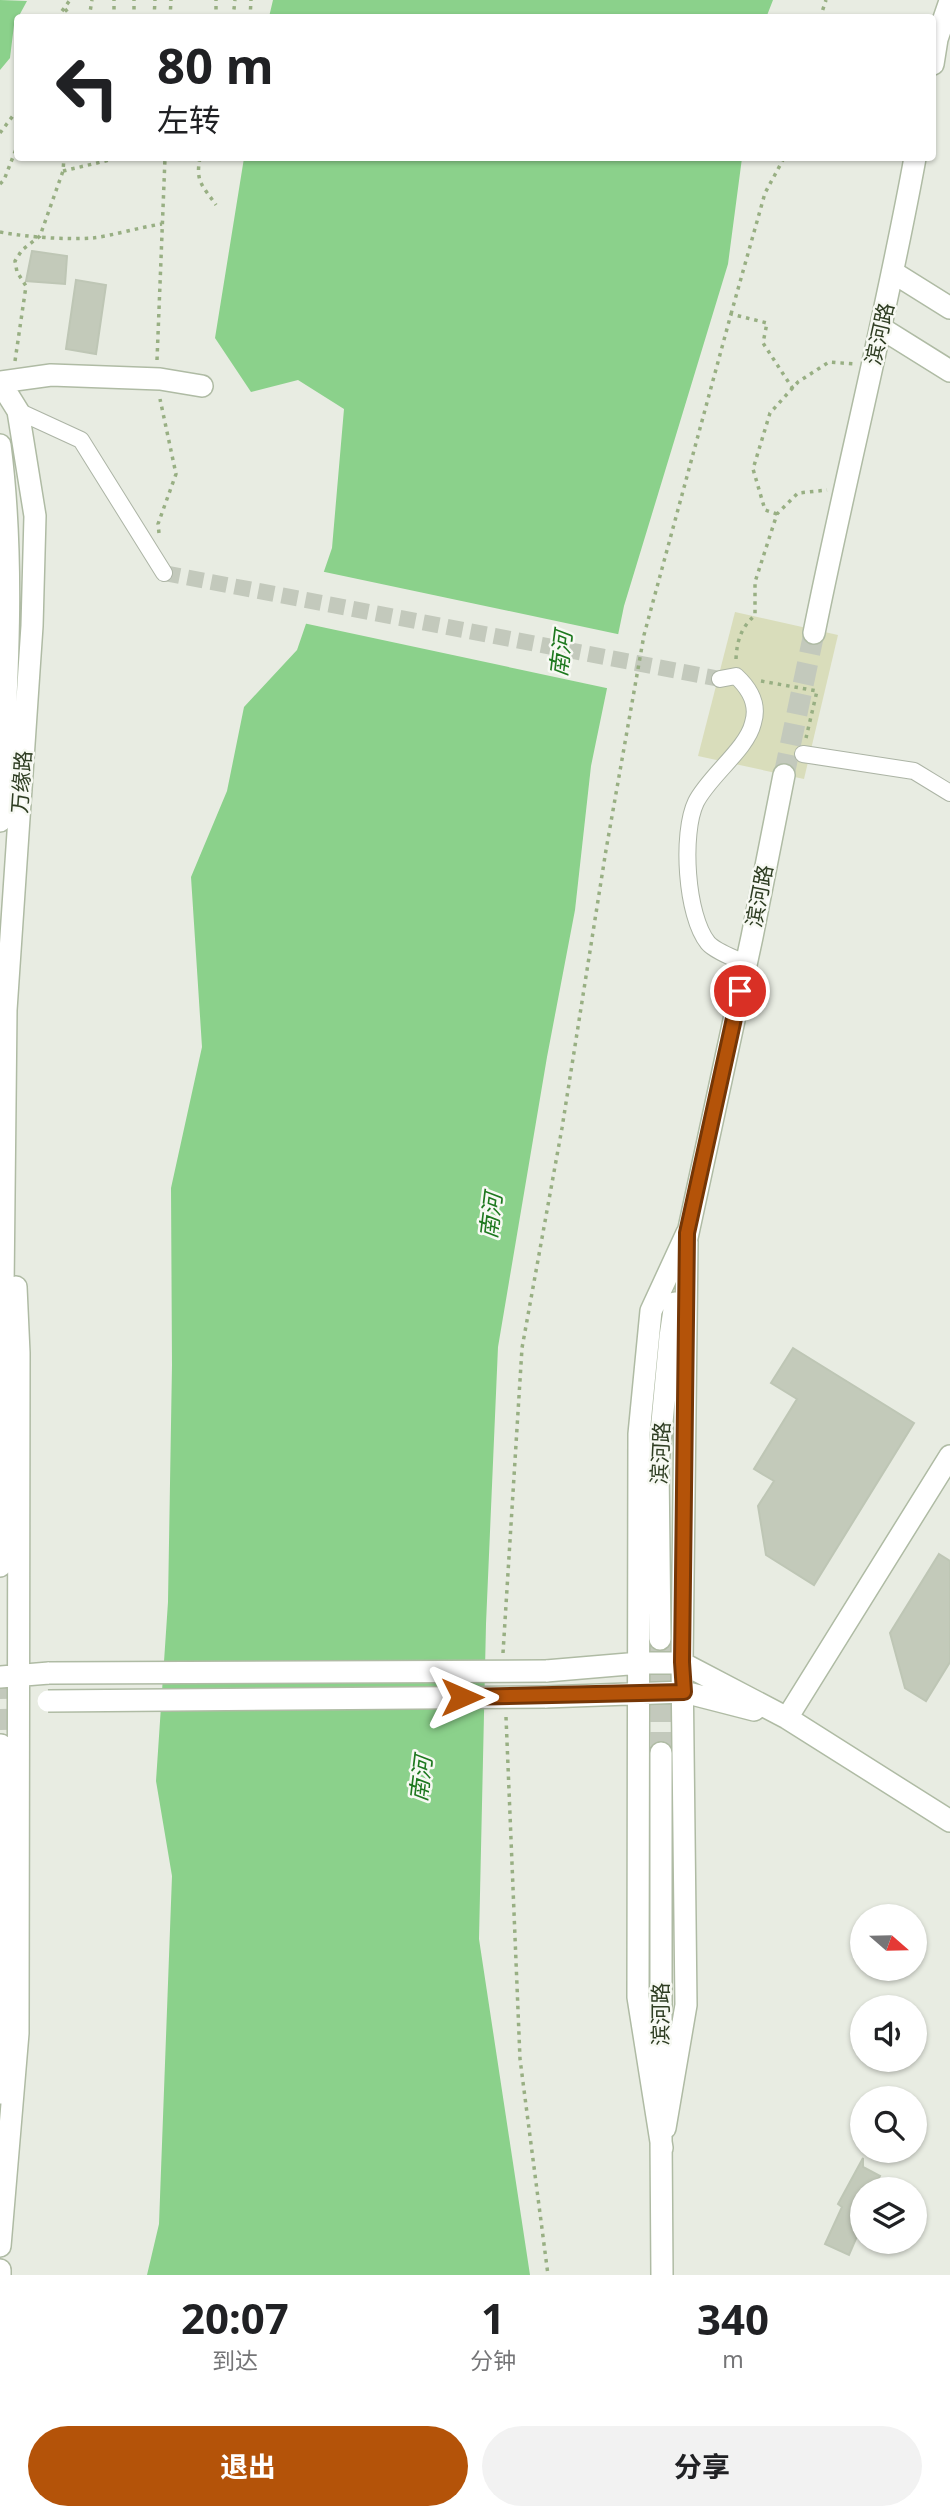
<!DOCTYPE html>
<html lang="zh">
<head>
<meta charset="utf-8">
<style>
	:root { --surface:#fff; --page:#f2f2f2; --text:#202124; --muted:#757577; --accent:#b45309 }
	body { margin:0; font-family:"Noto Sans","Noto Sans SC",sans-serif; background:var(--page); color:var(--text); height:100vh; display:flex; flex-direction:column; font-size:26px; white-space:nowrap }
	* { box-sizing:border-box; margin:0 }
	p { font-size:23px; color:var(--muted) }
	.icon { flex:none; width:38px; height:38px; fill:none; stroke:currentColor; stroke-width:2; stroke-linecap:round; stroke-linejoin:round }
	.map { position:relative; height:2275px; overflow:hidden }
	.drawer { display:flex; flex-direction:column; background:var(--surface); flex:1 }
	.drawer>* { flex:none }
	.top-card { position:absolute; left:14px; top:14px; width:922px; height:147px; border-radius:7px; box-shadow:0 2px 5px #0004; background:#fff; color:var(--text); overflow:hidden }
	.needle { width:46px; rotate:110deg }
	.fabs { position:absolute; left:850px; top:1904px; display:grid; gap:14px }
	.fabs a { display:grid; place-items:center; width:77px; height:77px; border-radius:50%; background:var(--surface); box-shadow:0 2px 5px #0004; font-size:35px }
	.pin { position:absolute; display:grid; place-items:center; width:60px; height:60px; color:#fff; margin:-30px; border:4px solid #fff; border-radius:50%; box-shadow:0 2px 7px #0007 }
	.me { position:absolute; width:77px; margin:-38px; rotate:90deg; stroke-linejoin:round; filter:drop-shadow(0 0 5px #0008) }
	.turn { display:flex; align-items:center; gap:24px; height:147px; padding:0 28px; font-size:32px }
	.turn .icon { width:91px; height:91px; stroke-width:2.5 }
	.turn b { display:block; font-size:49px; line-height:60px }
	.eta { display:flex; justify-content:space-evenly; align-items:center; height:119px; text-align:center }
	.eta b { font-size:42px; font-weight:700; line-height:49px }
	.cta { display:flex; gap:14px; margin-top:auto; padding:14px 28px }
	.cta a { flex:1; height:80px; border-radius:42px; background:var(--accent); color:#fff; font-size:28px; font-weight:700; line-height:80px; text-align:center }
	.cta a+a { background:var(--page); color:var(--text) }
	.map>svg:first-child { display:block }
	.green { fill:#d9ddbb }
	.water { fill:#8bd18b }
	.pier { fill:#e8ece2 }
	.building { fill:#c3caba; stroke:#bec6b5; stroke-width:2 }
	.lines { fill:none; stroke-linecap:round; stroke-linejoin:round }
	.street-tunnel { stroke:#c3c9bc; stroke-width:16; stroke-dasharray:16 8; stroke-linecap:butt }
	.secondary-tunnel { stroke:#c3c9bc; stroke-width:21; stroke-dasharray:21 10; stroke-linecap:butt }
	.street-casing { stroke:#acb4a5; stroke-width:18 }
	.secondary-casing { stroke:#afbba4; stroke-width:24 }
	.path { stroke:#98af83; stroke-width:3.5; stroke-dasharray:3.5 5; stroke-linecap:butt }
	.street { stroke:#fff; stroke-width:16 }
	.secondary { stroke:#fff; stroke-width:21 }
	.secondary-bridge-casing { stroke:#afbba4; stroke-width:24; stroke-linecap:butt }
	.secondary-bridge { stroke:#fff; stroke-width:21 }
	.route-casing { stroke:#753606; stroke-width:18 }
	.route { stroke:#b45309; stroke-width:12 }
	.labels { text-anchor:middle; stroke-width:5; stroke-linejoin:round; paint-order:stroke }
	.street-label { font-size:21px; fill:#2e3d22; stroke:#f7f9f3 }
	.water-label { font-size:23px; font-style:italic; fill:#1d781e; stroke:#f7f9f3 }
</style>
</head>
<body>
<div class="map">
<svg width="950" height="2275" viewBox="0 0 950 2275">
	<rect width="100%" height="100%" fill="#e8ece2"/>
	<!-- green -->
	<path class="green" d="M735 612 838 635 804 779 698 756Z"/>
	<!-- water -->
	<path class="water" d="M0 0 27 1 14 25 10 58 0 70Z
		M273 0H773L766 18 269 17Z
		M244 158H742L728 264 624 606 591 766 575 910 547 1057 498 1347 486 1624 479 1939 530 2275H147L159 2224 172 1876 156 1781 168 1602 172 1365 171 1188 202 1047 191 877 227 791 244 707 297 650 332 548 344 409 298 380 251 392 215 338Z"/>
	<!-- pier -->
	<path class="pier" d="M320 571 622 635 611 689 303 623Z"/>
	<!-- building -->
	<path class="building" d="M32 251 67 256 65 284 26 281Z
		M76 280 106 285 96 354 66 349Z
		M793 1348 914 1423 814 1585 766 1555 758 1506 774 1481 754 1469 797 1399 771 1383Z
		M939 1554 950 1561V1662L926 1701 905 1688 890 1633Z
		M863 2158V2167L880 2176 873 2189H863V2209L854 2224 861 2227 849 2255 825 2244 842 2207 838 2204Z"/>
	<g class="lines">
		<!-- street-tunnel -->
		<path class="street-tunnel" d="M164 573 720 679"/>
		<!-- secondary-tunnel -->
		<path class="secondary-tunnel" d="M784 775 814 633
			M660 1639 661 1753
			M0 1678 1 1745"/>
		<!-- street casing -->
		<g class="street-casing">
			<path id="street" d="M18 411 81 440 164 573
				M720 679 736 676C749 688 759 704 753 723 747 749 709 776 696 802 681 833 686 916 708 943 716 952 735 958 746 964
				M803 754 914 771 950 793"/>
		</g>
		<!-- secondary casing -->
		<g class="secondary-casing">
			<path id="secondary" d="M933 64 937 39 950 1
				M894 273 950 308
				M881 328 950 371
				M0 382 18 411 35 516 32 626 6 1010 0 1566
				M0 382 51 375 160 379 202 386
				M0 445C16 570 6 696 0 821
				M814 633C846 474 886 317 915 158
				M685 1247 752 937 784 775
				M660 1639 658 1465 670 1337 675 1303
				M546 1671 640 1663H682L787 1718 950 1821
				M0 1677 49 1673
				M545 1697 684 1692 754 1710
				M787 1718 950 1456
				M661 2076V1753
				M1 2093V1745
				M665 2128 686 2005 682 1663 687 1242
				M661 2136 662 2275
				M662 2148 638 1997 639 1434 651 1311 687 1233
				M0 2246 18 2033 19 1353 16 1287
				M0 2270V2275"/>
		</g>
		<!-- path -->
		<path class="path" d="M65 9 73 18
			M57 18 70 0
			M89 18 92 0
			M114 18V0
			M134 18V0
			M154 18 155 0
			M170 18 171 0
			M216 18V0
			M233 18 235 0
			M250 18 251 0
			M820 18 826 0
			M0 133 18 109
			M200 158C195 182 203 186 216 205
			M63 171 118 158
			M0 184 4 180 18 144
			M0 232C27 237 65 240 92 238 112 236 140 227 162 224
			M731 314 765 193 784 158
			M157 360 165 158
			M15 361 26 286 17 272 15 261 22 250 40 236 63 171 64 158
			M777 514 765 510 753 469 770 413 798 382 829 362 855 364
			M159 533 158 524 176 474 160 399
			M736 659C737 640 741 628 755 615V582L777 514 798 493 827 490
			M761 681 817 691 806 738
			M503 1653 522 1348 562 1128 606 850 644 635 731 314 767 323 763 343 793 389
			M506 1717 520 2059 548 2275"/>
		<!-- street -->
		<use href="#street" class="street"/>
		<!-- secondary -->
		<use href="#secondary" class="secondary"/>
		<!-- secondary-bridge casing -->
		<g class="secondary-bridge-casing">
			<path id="secondary-bridge" d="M49 1673 546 1671
				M48 1701 545 1697"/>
		</g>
		<!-- secondary-bridge -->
		<use href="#secondary-bridge" class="secondary-bridge"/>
	</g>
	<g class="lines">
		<!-- route casing -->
		<g class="route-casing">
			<path id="route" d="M462 1697 684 1692 682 1662 687 1233 740 991"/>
		</g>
		<!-- route -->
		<use href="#route" class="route"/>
	</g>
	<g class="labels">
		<!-- street labels -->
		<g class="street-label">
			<text transform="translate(880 334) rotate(-77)" y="7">滨河路</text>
			<text transform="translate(22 782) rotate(-86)" y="7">万缘路</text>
			<text transform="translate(760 896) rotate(-79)" y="7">滨河路</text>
			<text transform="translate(661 1453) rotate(-87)" y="7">滨河路</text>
			<text transform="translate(661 2014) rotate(-90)" y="7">滨河路</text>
		</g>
		<!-- water labels -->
		<g class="water-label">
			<text transform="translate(561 654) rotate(-83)" y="8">南河</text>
			<text transform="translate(491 1216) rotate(-83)" y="8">南河</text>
			<text transform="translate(421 1779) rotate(-83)" y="8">南河</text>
		</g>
	</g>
</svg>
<div class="fabs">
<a><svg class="needle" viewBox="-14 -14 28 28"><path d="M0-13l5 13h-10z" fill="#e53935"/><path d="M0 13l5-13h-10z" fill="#757577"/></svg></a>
<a><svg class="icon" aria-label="sound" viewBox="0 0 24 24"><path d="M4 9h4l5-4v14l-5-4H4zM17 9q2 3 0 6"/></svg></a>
<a><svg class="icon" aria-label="search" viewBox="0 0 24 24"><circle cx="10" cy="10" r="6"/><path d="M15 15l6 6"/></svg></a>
<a><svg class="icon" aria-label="layers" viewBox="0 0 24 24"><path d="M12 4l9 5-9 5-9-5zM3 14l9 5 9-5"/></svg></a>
</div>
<div class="pin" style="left:740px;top:991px;background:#d93025"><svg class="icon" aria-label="arrive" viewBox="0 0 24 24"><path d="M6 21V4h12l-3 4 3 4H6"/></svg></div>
<svg class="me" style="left:462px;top:1697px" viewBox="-20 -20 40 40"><path d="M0-17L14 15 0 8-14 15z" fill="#b45309" stroke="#fff" stroke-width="4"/></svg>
<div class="top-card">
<div class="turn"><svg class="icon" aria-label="left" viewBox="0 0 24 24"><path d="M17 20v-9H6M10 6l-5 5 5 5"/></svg><div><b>80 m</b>左转</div></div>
</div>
</div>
<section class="drawer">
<div class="eta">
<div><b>20:07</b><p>到达</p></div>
<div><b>1</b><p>分钟</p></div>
<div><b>340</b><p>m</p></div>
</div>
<div class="cta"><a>退出</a><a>分享</a></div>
</section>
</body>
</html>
